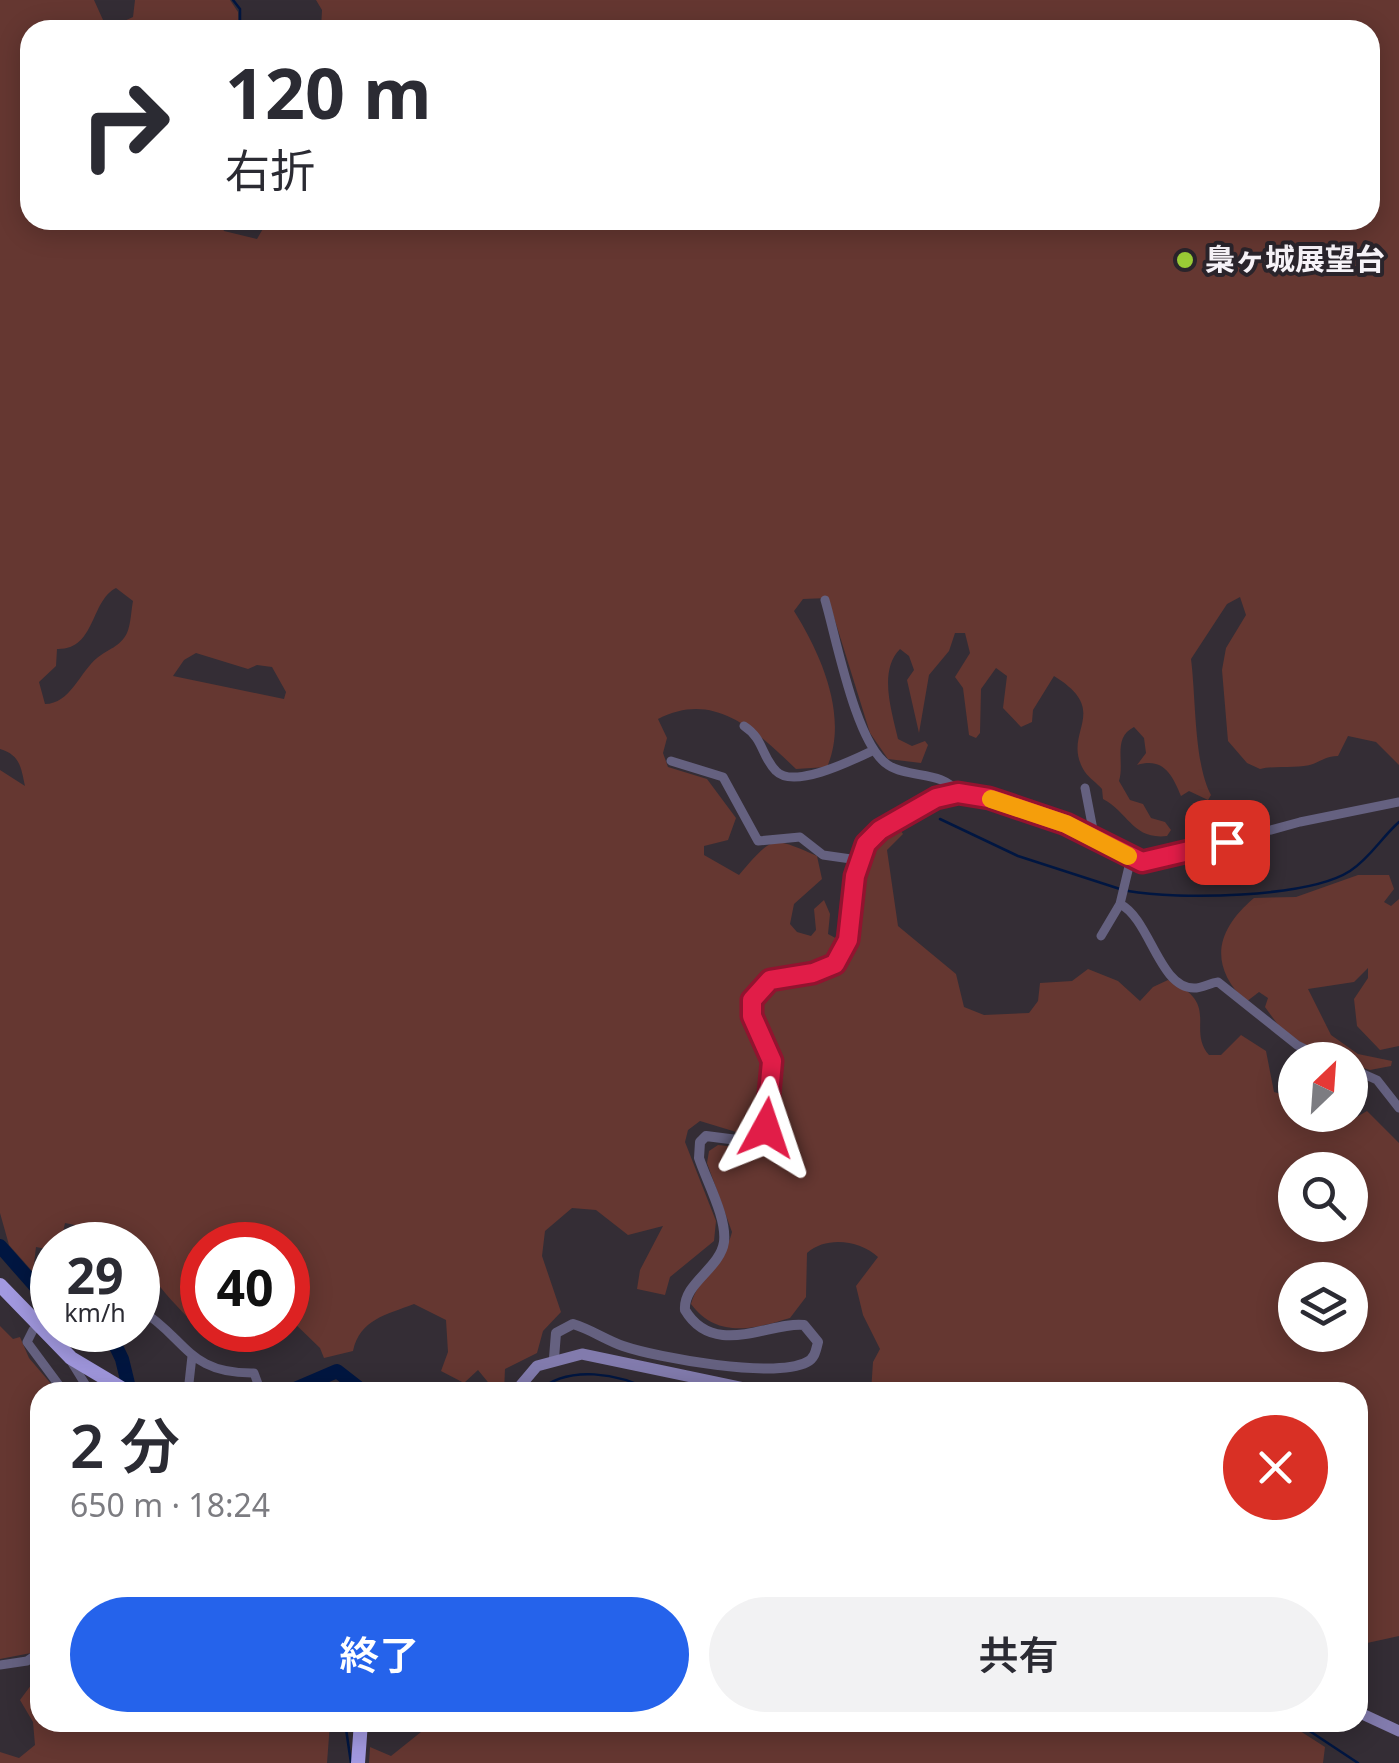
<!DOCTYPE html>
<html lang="ja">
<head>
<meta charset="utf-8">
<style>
	:root { --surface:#fff; --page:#f2f2f3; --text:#2b2b33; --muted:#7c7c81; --accent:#2563eb }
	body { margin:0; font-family:"Noto Sans","Noto Sans JP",sans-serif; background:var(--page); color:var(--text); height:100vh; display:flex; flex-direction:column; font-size:38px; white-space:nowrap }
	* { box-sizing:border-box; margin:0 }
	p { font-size:32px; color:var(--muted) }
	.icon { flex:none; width:55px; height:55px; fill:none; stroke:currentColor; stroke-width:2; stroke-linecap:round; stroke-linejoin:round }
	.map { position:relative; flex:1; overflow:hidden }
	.side { position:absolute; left:30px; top:1382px; width:1338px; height:350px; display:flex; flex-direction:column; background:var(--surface); border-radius:30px; box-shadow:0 5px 25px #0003 }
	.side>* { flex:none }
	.top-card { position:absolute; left:20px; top:20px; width:1360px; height:210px; border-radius:30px; box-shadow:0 5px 25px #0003; background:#fff; color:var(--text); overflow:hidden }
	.needle { width:65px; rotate:25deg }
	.controls { position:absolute; left:1278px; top:1042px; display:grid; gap:20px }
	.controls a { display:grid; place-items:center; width:90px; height:90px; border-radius:50%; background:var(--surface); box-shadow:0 5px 25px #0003; font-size:50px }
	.speed { position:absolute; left:30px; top:1222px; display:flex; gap:20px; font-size:50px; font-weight:700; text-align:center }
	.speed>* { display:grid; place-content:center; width:130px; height:130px; border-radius:50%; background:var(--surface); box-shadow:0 5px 25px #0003; line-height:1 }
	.speed small { font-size:25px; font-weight:400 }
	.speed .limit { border:15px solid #d22; background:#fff; color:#111 }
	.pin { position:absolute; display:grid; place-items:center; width:85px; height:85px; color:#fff; margin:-42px; border-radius:20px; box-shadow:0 5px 15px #0006 }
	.me { position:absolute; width:110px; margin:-55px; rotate:5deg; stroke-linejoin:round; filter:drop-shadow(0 0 8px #0008) }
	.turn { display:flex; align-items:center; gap:35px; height:210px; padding:0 40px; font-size:45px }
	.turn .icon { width:130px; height:130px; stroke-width:2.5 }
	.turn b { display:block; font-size:70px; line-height:85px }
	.round { display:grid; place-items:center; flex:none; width:105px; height:105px; border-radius:52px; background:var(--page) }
	.summary { display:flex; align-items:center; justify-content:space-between; height:170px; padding:0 40px }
	h1 { font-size:60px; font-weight:600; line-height:75px }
	.cta { display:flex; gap:20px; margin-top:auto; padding:20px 40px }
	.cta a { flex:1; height:115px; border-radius:60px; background:var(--accent); color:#fff; font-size:40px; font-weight:600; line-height:115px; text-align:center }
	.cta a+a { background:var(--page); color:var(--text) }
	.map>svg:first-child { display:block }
	.green { fill:#653731; fill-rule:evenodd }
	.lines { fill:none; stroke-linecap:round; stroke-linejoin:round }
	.stream { stroke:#001641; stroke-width:2.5 }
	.river { stroke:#001641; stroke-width:14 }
	.minor { stroke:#656180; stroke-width:9 }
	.tertiary { stroke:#656180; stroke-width:10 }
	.secondary { stroke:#827bad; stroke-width:11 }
	.trunk { stroke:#a299e0; stroke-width:14 }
	.route-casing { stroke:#92132f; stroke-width:25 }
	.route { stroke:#e11d48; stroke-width:18 }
	.slow { stroke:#f59e0b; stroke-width:18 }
	.poi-dot { fill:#9acb35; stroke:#2a242b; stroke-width:4 }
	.labels { text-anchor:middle; stroke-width:8; stroke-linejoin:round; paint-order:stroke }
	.poi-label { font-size:30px; font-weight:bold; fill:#f7f3f8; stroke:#2a242b; text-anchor:start }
</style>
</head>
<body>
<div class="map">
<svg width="1399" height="1763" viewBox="0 0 1399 1763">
	<rect width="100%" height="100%" fill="#342d35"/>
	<!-- green -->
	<path class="green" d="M0 0H94L103 20 122 22 133 17 135 0H230L238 12V30H30V220H219L224 231 257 239 268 220H1370V30H321L322 10 316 0H1399V765L1376 742 1348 736 1338 756C1327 756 1323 760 1313 764 1300 769 1277 765 1260 769L1247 763 1228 741 1222 670 1226 648 1246 615 1240 597 1227 604 1191 659C1196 698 1194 764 1211 795L1208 800 1189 791 1181 796C1172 774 1163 757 1137 765L1146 753 1144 738 1134 727C1112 738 1125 762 1119 781L1130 800 1143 804 1151 818 1165 822 1171 830 1167 836C1133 840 1129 813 1103 799L1102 789C1097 783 1089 778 1085 772 1059 732 1114 713 1054 676L1033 710 1032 722 1021 727 1003 708 1007 676 996 668 981 689 980 733 976 738 969 735 963 688 955 677 970 653 965 633H955L949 651 929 675 919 733 907 680 914 670 909 656 900 649C878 671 892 712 898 739L912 746 925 741 928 745 921 763 888 759 870 733 828 598 803 599 794 611C821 654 849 717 827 767L796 769C757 732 715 689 658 719L667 738 663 753 668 767 707 779 736 818 728 840 704 846V855L739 875C774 834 772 837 817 856L822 879 794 904 790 924 797 932 811 936 816 930 814 909 824 900 830 914 828 934 841 941C832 949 823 962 811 966 794 972 765 969 752 983 728 1008 765 1037 767 1062 770 1086 762 1118 746 1135L700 1121 688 1130 685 1142 716 1221 714 1241 670 1277 665 1295 637 1289 640 1270 663 1226 628 1235 596 1210 572 1208 545 1231 542 1256 561 1312 543 1331 537 1353 505 1369 504 1392H496L478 1370 464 1383 441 1371 448 1352 446 1320 414 1304C386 1315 360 1319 353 1351L324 1358 320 1348 288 1317V1245H202V1330H226V1342L212 1341C192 1322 138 1271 138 1245 117 1245 92 1227 65 1223L60 1245H52V1250L36 1247 33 1272 9 1245 0 1213V770L25 786C21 767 20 755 0 749ZM116 588 133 601C131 611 131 624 127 633 120 647 108 649 97 658 80 672 70 704 45 704L39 682 56 666 57 649C96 650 90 601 116 588ZM196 653 248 669 257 665 272 667 286 692 284 699 173 676 184 660Z
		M897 825 903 834 887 850 898 926 956 974 964 1007 984 1015 1029 1013 1038 1001 1040 983 1072 981 1088 969 1118 981 1140 1001 1153 987 1168 980C1222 1004 1186 1028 1209 1055H1221L1241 1035 1266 1051 1274 1092 1295 1098V1115H1313L1336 1129 1367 1111 1399 1143V1636L1358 1645V1392H871L873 1362 880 1349 863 1315 856 1286 878 1257C861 1241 827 1235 807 1253L806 1297 790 1318C754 1329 717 1339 691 1304 698 1278 725 1261 732 1232L707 1163 709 1151 718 1145 755 1149 770 1137 779 1057 760 1012 761 1000C780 970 827 988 848 957 878 914 841 862 897 825ZM1295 1170H1350V1225H1295ZM1295 1280H1350V1335H1295Z
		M1358 875H1389L1394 889 1384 902 1391 906 1399 899V1046L1380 1050 1357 1026 1354 999 1368 978V968L1354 982 1308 989 1331 1035 1358 1054 1392 1061 1391 1066 1370 1070 1322 1056 1281 1029 1265 1007 1268 998 1259 992 1246 1002C1208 965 1216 930 1254 898L1296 897Z
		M0 1326 13 1339 20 1337 29 1358 58 1392H40V1644L31 1653 0 1659Z
		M40 1673V1722L330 1723 327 1763H0V1752L19 1758 35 1745 33 1722 20 1700Z
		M424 1722H1286L1325 1747 1323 1763H369L370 1747 391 1756 421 1732Z"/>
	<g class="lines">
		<!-- stream -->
		<path class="stream" d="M233 0 240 9V30
			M940 819 1018 856 1120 889
			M1128 891C1177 900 1308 898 1350 871 1370 858 1381 838 1399 822
			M537 1392C568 1364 619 1373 654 1392
			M345 1722 351 1763
			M1296 1722 1358 1763"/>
		<!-- river -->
		<path class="river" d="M0 1246 36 1287 52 1290
			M108 1330 122 1359 130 1392
			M288 1392 337 1371 364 1392"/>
		<!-- minor -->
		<path class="minor" d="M825 600C836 637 856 745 888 765 909 779 943 770 958 793
			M744 726C764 739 761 756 776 771 794 790 855 759 874 750
			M671 761 723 777 758 841 800 837 823 855 858 860
			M1085 788 1095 840
			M1176 856 1300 822 1399 802
			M1120 904C1150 919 1159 988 1194 988 1202 988 1210 983 1218 982L1297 1045 1327 1060
			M1101 936 1120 904 1131 858
			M1350 1068 1377 1080 1399 1108
			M138 1308C188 1339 187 1374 254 1373L261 1392
			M52 1315 33 1330 27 1342 64 1392
			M69 1358 90 1392
			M188 1392 192 1356
			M0 1665 27 1661 40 1652"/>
		<!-- tertiary -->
		<path class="tertiary" d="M554 1358 556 1333 573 1324C590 1329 606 1340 623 1346 658 1358 775 1379 807 1362 815 1358 816 1350 818 1342L804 1325C771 1321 714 1359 685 1310 683 1283 720 1269 724 1242 727 1218 707 1182 699 1158L700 1142 706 1136 753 1142C774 1121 778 1073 768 1044 762 1028 750 1019 752 1000 772 965 823 988 843 954 862 921 843 875 868 843 923 772 1001 795 1071 826 1113 845 1127 868 1176 856"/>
		<!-- secondary -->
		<path class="secondary" d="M515 1392 537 1366 582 1354 764 1392
			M1358 1712 1399 1731"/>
		<!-- trunk -->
		<path class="trunk" d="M0 1285 71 1358 128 1392
			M358 1763 361 1722"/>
	</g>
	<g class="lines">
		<!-- route casing -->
		<g class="route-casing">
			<path id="route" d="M766 1128 772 1061 752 1016V1000L770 980 813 973 835 964 848 940 855 876 866 844 880 830 936 798 958 793 989 798 1066 824 1142 862 1227 842"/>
		</g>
		<!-- route -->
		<use href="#route" class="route"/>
		<!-- slow -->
		<path class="slow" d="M991 799 1066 824 1128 856"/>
	</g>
	<!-- markers -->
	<circle class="poi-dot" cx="1185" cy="260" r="10"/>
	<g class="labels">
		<!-- poi labels -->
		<g class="poi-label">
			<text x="1205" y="270">梟ヶ城展望台</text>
		</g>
	</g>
</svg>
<div class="controls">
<a><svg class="needle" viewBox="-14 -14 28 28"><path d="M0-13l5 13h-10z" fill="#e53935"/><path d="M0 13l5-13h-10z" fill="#7c7c81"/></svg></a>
<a><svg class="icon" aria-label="search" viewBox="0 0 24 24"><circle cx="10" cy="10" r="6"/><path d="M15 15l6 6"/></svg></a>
<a><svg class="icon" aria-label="layers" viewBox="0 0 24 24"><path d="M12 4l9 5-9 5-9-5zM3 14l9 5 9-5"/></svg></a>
</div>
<div class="speed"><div>29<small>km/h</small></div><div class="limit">40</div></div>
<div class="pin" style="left:1227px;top:842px;background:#d93025"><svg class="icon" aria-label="arrive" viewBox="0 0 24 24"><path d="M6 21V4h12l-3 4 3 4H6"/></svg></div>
<svg class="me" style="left:766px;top:1128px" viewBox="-20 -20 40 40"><path d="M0-17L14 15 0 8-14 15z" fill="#e11d48" stroke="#fff" stroke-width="4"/></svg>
<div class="top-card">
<div class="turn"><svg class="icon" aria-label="right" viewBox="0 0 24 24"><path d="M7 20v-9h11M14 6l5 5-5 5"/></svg><div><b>120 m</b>右折</div></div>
</div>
<section class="side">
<div class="summary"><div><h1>2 分</h1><p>650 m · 18:24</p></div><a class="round" style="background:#d93025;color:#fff"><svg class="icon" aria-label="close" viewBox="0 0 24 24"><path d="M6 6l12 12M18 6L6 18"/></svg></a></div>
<div class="cta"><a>終了</a><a>共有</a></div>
</section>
</div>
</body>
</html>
